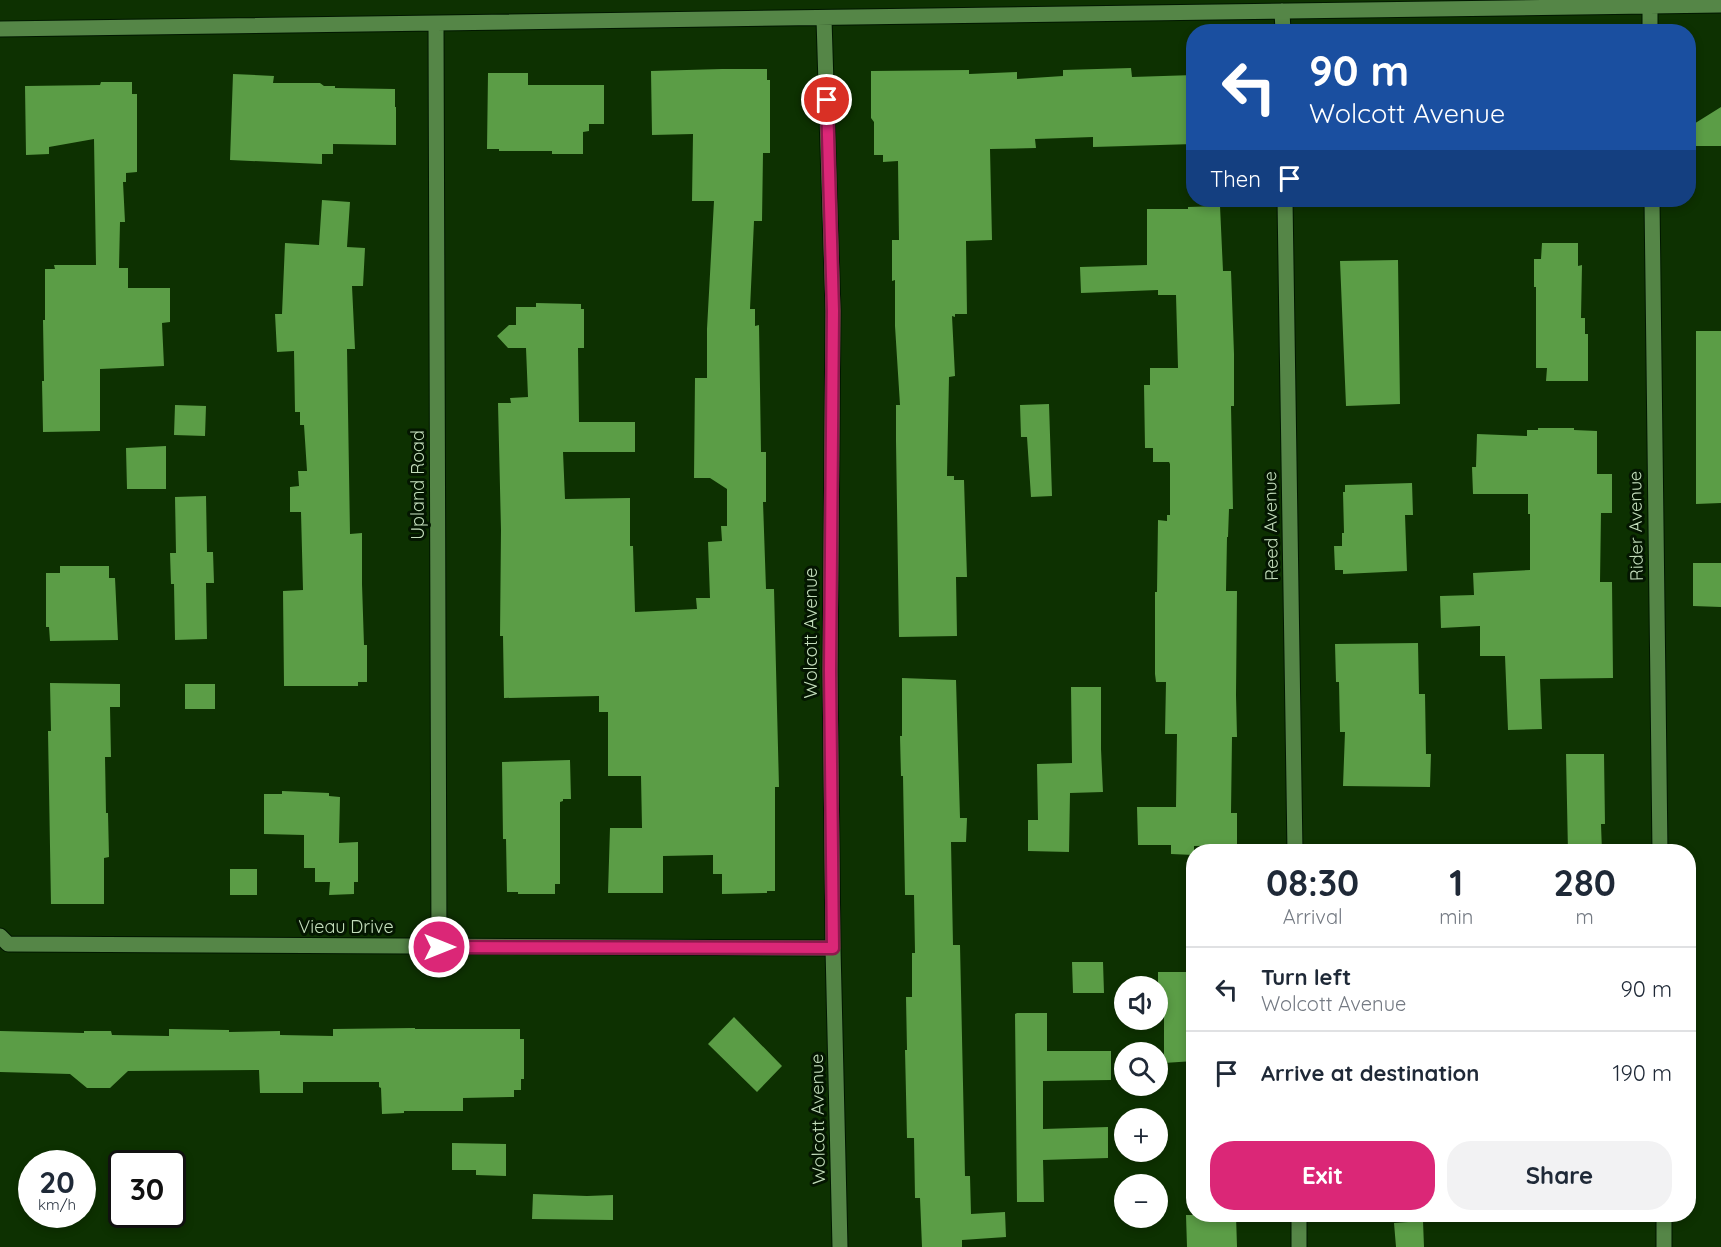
<!DOCTYPE html>
<html lang="en">
<head>
<meta charset="utf-8">
<style>
	:root { --surface:#fff; --page:#f2f2f3; --text:#1f2937; --muted:#747a83; --line:#e0e1e3; --accent:#db2777 }
	body { margin:0; font-family:Quicksand,sans-serif; background:var(--page); color:var(--text); height:100vh; display:flex; flex-direction:column; font-size:22px; white-space:nowrap }
	* { box-sizing:border-box; margin:0 }
	p { font-size:20px; color:var(--muted) }
	.icon { flex:none; width:33px; height:33px; fill:none; stroke:currentColor; stroke-width:2; stroke-linecap:round; stroke-linejoin:round }
	.map { position:relative; flex:1; overflow:hidden }
	.panel { position:absolute; left:1186px; top:844px; width:510px; height:378px; display:flex; flex-direction:column; background:var(--surface); border-radius:24px; box-shadow:0 3px 9px #0003 }
	.panel>* { flex:none }
	.guide { position:absolute; left:1186px; top:24px; width:510px; height:183px; border-radius:24px; box-shadow:0 3px 9px #0003; background:#1a4fa0; color:#fff; overflow:hidden }
	.controls { position:absolute; left:1114px; top:976px; display:grid; gap:12px }
	.controls a { display:grid; place-items:center; width:54px; height:54px; border-radius:50%; background:var(--surface); box-shadow:0 3px 9px #0003; font-size:30px }
	.speed { position:absolute; left:18px; top:1150px; display:flex; gap:12px; font-size:30px; font-weight:700; text-align:center }
	.speed>* { display:grid; place-content:center; width:78px; height:78px; border-radius:50%; background:var(--surface); box-shadow:0 3px 9px #0003; line-height:1 }
	.speed small { font-size:15px; font-weight:400 }
	.speed .limit { border:3px solid #111; border-radius:9px; background:#fff; color:#111 }
	.pin { position:absolute; display:grid; place-items:center; width:51px; height:51px; color:#fff; margin:-26px; border:3px solid #fff; border-radius:50%; box-shadow:0 2px 6px #0007 }
	.me { position:absolute; width:66px; margin:-33px; rotate:90deg; stroke-linejoin:round; filter:drop-shadow(0 0 4px #0008) }
	.turn { display:flex; align-items:center; gap:21px; height:126px; padding:0 24px; font-size:27px }
	.turn .icon { width:78px; height:78px; stroke-width:2.5 }
	.turn b { display:block; font-size:42px; line-height:51px }
	.then { display:flex; align-items:center; height:57px; padding:0 24px; background:#0003; gap:12px; font-size:22px }
	.eta { display:flex; justify-content:space-evenly; align-items:center; height:102px; text-align:center }
	.eta b { font-size:36px; font-weight:800; line-height:42px }
	.cta { display:flex; gap:12px; margin-top:auto; padding:12px 24px }
	.cta a { flex:1; height:69px; border-radius:24px; background:var(--accent); color:#fff; font-size:24px; font-weight:800; line-height:69px; text-align:center }
	.cta a+a { background:var(--page); color:var(--text) }
	ul { padding:0; list-style:none }
	li { display:flex; align-items:center; gap:18px; height:84px; padding:0 24px; border-top:2px solid var(--line) }
	li div { flex:1 }
	li b { display:block; font-size:22px }
	li em { font-style:normal }
	.map>svg:first-child { display:block }
	.building { fill:#5b9d46 }
	.lines { fill:none; stroke-linecap:round; stroke-linejoin:round }
	.street-casing { stroke:#011700; stroke-width:17 }
	.street { stroke:#558647; stroke-width:15 }
	.route-casing { stroke:#8e194d; stroke-width:15 }
	.route { stroke:#db2777; stroke-width:10 }
	.labels { text-anchor:middle; stroke-width:6; stroke-linejoin:round; paint-order:stroke }
	.street-label { font-size:18px; fill:#c4debc; stroke:#041601 }
</style>
</head>
<body>
<div class="map">
<svg width="1721" height="1247" viewBox="0 0 1721 1247">
	<rect width="100%" height="100%" fill="#0d3101"/>
	<!-- building -->
	<path class="building" d="M1131 68 1132 77 1194 75V144L1093 147V137L1035 139 1036 148 990 149 992 240 966 241 967 314H955V317L952 316 955 376 949 377 947 476H954V480H964L967 577H956L957 636 899 637 896 441V405H900L895 326V280L892 281V240H899L898 161 883 162V155H874V122L871 118V71L969 70V74L1017 72V79L1063 76V70Z
		M722 69H767V80H770V153H763L762 221H754L750 309H755V326L759 325 761 452H766V502H763L766 589H774L779 787H775V891H767V893L722 894V874H713V855L663 856V893H608L610 828H642L641 776H608V712H599V696L504 698 503 636H500L501 530 498 403H511L510 398 528 397 526 348H508L497 336 509 325H516V307H536V303L581 304V309H584V348H578L579 422H635V452H563L565 499 630 498V546H633L635 612 697 609 696 598H710L708 542 722 541 721 526H727V489L710 478H694L695 378H707V329L714 201H692L693 134 652 135 651 71Z
		M488 73H528V85H604V124H589V131L583 132V154H552V151H499V149H487Z
		M233 74 274 76 273 83H320L324 86H335V88L395 89V107H396V145L333 144V154H322V164L230 160Z
		M101 82H132V94H137V172L126 173V182H123L125 222H120L119 268H128V288H170V322L162 323 164 366 100 369V431L43 432 42 381H44L43 320H45V269H55L54 265H96L94 139 49 147V154L26 155 25 86 100 85Z
		M1721 107V146H1689V127Z
		M322 200 350 202 347 247 365 248 363 286H352L355 349H347L350 534 362 533V584L364 645H367V682H358V686H284L283 591 303 590 301 512H290V487L299 486 298 471H307L304 425H300V412H295L294 351 277 352 275 314H282L285 243 319 245Z
		M1220 206 1223 271H1231L1234 354V406H1231L1233 509H1229L1228 537H1227L1226 591H1237L1236 695 1237 737H1232L1231 813H1237V845L1194 846V855L1171 854V845H1138L1137 807H1176L1177 734H1165L1166 682H1156L1155 674V592H1157L1158 520 1167 521V515H1170V464L1169 462H1153V448H1145L1144 385H1150V368H1178L1176 295H1158V290L1081 293 1080 267 1147 265V209H1188V207Z
		M1542 243H1578V266L1582 265 1581 318H1585V334H1588V381H1546L1547 368H1536V287H1534V259H1541Z
		M1398 260 1400 404 1346 406 1340 261Z
		M1696 331H1721V503L1696 504Z
		M1049 404 1052 496 1031 497 1027 437H1021L1020 405Z
		M175 405 206 406 205 436 174 435Z
		M1538 428H1574V430L1597 431V474H1612V513H1601L1600 582H1612L1613 678 1540 679 1542 729 1508 730 1505 656H1480V626L1441 628 1440 596 1474 595 1473 573 1530 570V514H1528V494H1473L1472 467H1476L1477 434 1527 436V430H1538Z
		M166 446V489H127L126 448Z
		M1412 483 1413 515H1405L1407 571 1343 574V570H1335L1334 546H1342V533H1344L1343 492H1345V485Z
		M206 496 207 552H213L214 583H206L207 639 175 640 174 584H171L170 553H176L175 497Z
		M1693 563H1721V607L1693 606Z
		M60 566H109V578H115L118 640 50 641 49 627H46V573H60Z
		M1418 643 1419 694H1425L1426 754H1431L1430 787 1343 786 1345 732H1340L1339 682H1336L1335 644Z
		M902 678 956 680 960 818H967L966 842H951L953 945H960L965 1176H970L971 1214 1005 1212 1006 1237 962 1240V1247H922L920 1198H915L914 1138H907L905 1050H907L906 997H912V953H915L914 895H905L903 776H901L900 736H902Z
		M50 683 120 684V707H110L111 757H105L106 813H108L109 857 104 858V904H51L48 731H51Z
		M185 684H215V709H185Z
		M1071 687H1101V749L1103 792 1070 793 1069 852 1028 851V820H1038L1037 764 1072 763Z
		M1566 754H1604L1605 824H1601L1602 852H1568Z
		M570 760 571 799H563V801L560 802V884H555V894H518V892H507L506 839H503L502 762Z
		M282 791 329 793V796L340 797 339 843 358 842V882H354V894L329 895 330 882H315V868H304V835L264 834V794H282Z
		M230 869H257V895H230Z
		M1072 962H1103L1104 993H1073Z
		M1158 972H1194V1061L1164 1063V1011H1158Z
		M1017 1013H1047V1051H1111V1080L1043 1081V1129L1108 1127V1158L1043 1160 1044 1202H1017L1015 1014Z
		M734 1017 782 1066 757 1092 708 1044Z
		M415 1028V1029H520V1039H524V1079H521V1090H514V1097L463 1098V1111H404V1113L382 1114 381 1088 379 1087V1082H303V1093H260L259 1070 128 1071 110 1088H87L70 1074 0 1072V1031L84 1033V1031H111L112 1035 169 1036V1029L229 1030V1032L280 1031V1035L333 1036V1029Z
		M452 1143 506 1144V1176L476 1175V1170H452Z
		M533 1194 587 1196 613 1195V1220L532 1219Z
		M1186 1215H1236L1237 1247H1187Z
		M1423 1221 1424 1247H1396L1394 1223Z"/>
	<g class="lines">
		<!-- street casing -->
		<g class="street-casing">
			<path id="street" d="M1650 6V32
				M1282 11 1283 32
				M824 19 833 311 830 671 833 948 840 1247
				M436 24 439 947
				M0 29 1721 5
				M1285 200 1295 852
				M1652 200 1660 852
				M0 936 8 944 833 948
				M1299 1215V1247
				M1664 1215V1247"/>
		</g>
		<!-- street -->
		<use href="#street" class="street"/>
	</g>
	<g class="lines">
		<!-- route casing -->
		<g class="route-casing">
			<path id="route" d="M439 947 833 948 830 671 833 311 827 100"/>
		</g>
		<!-- route -->
		<use href="#route" class="route"/>
	</g>
	<g class="labels">
		<!-- street labels -->
		<g class="street-label">
			<text transform="translate(418 485) rotate(-90)" y="6">Upland Road</text>
			<text transform="translate(1271 526) rotate(-91)" y="6">Reed Avenue</text>
			<text transform="translate(1636 526) rotate(-91)" y="6">Rider Avenue</text>
			<text transform="translate(811 633) rotate(-90)" y="6">Wolcott Avenue</text>
			<text x="346" y="933">Vieau Drive</text>
			<text transform="translate(818 1119) rotate(-91)" y="6">Wolcott Avenue</text>
		</g>
	</g>
</svg>
<div class="controls">
<a><svg class="icon" aria-label="sound" viewBox="0 0 24 24"><path d="M4 9h4l5-4v14l-5-4H4zM17 9q2 3 0 6"/></svg></a>
<a><svg class="icon" aria-label="search" viewBox="0 0 24 24"><circle cx="10" cy="10" r="6"/><path d="M15 15l6 6"/></svg></a>
<a>+</a>
<a>−</a>
</div>
<div class="speed"><div>20<small>km/h</small></div><div class="limit">30</div></div>
<div class="pin" style="left:827px;top:100px;background:#d93025"><svg class="icon" aria-label="arrive" viewBox="0 0 24 24"><path d="M6 21V4h12l-3 4 3 4H6"/></svg></div>
<svg class="me" style="left:439px;top:947px" viewBox="-20 -20 40 40"><circle r="17" fill="#db2777" stroke="#fff" stroke-width="3"/><path d="M0-11L8 9 0 5-8 9z" fill="#fff"/></svg>
<div class="guide">
<div class="turn"><svg class="icon" aria-label="left" viewBox="0 0 24 24"><path d="M17 20v-9H6M10 6l-5 5 5 5"/></svg><div><b>90 m</b>Wolcott Avenue</div></div>
<div class="then">Then<svg class="icon" aria-label="arrive" viewBox="0 0 24 24"><path d="M6 21V4h12l-3 4 3 4H6"/></svg></div>
</div>
<section class="panel">
<div class="eta">
<div><b>08:30</b><p>Arrival</p></div>
<div><b>1</b><p>min</p></div>
<div><b>280</b><p>m</p></div>
</div>
<ul>
<li><svg class="icon" aria-label="left" viewBox="0 0 24 24"><path d="M17 20v-9H6M10 6l-5 5 5 5"/></svg><div><b>Turn left</b><p>Wolcott Avenue</p></div><em>90 m</em></li>
<li><svg class="icon" aria-label="arrive" viewBox="0 0 24 24"><path d="M6 21V4h12l-3 4 3 4H6"/></svg><div><b>Arrive at destination</b></div><em>190 m</em></li>
</ul>
<div class="cta"><a>Exit</a><a>Share</a></div>
</section>
</div>
</body>
</html>
